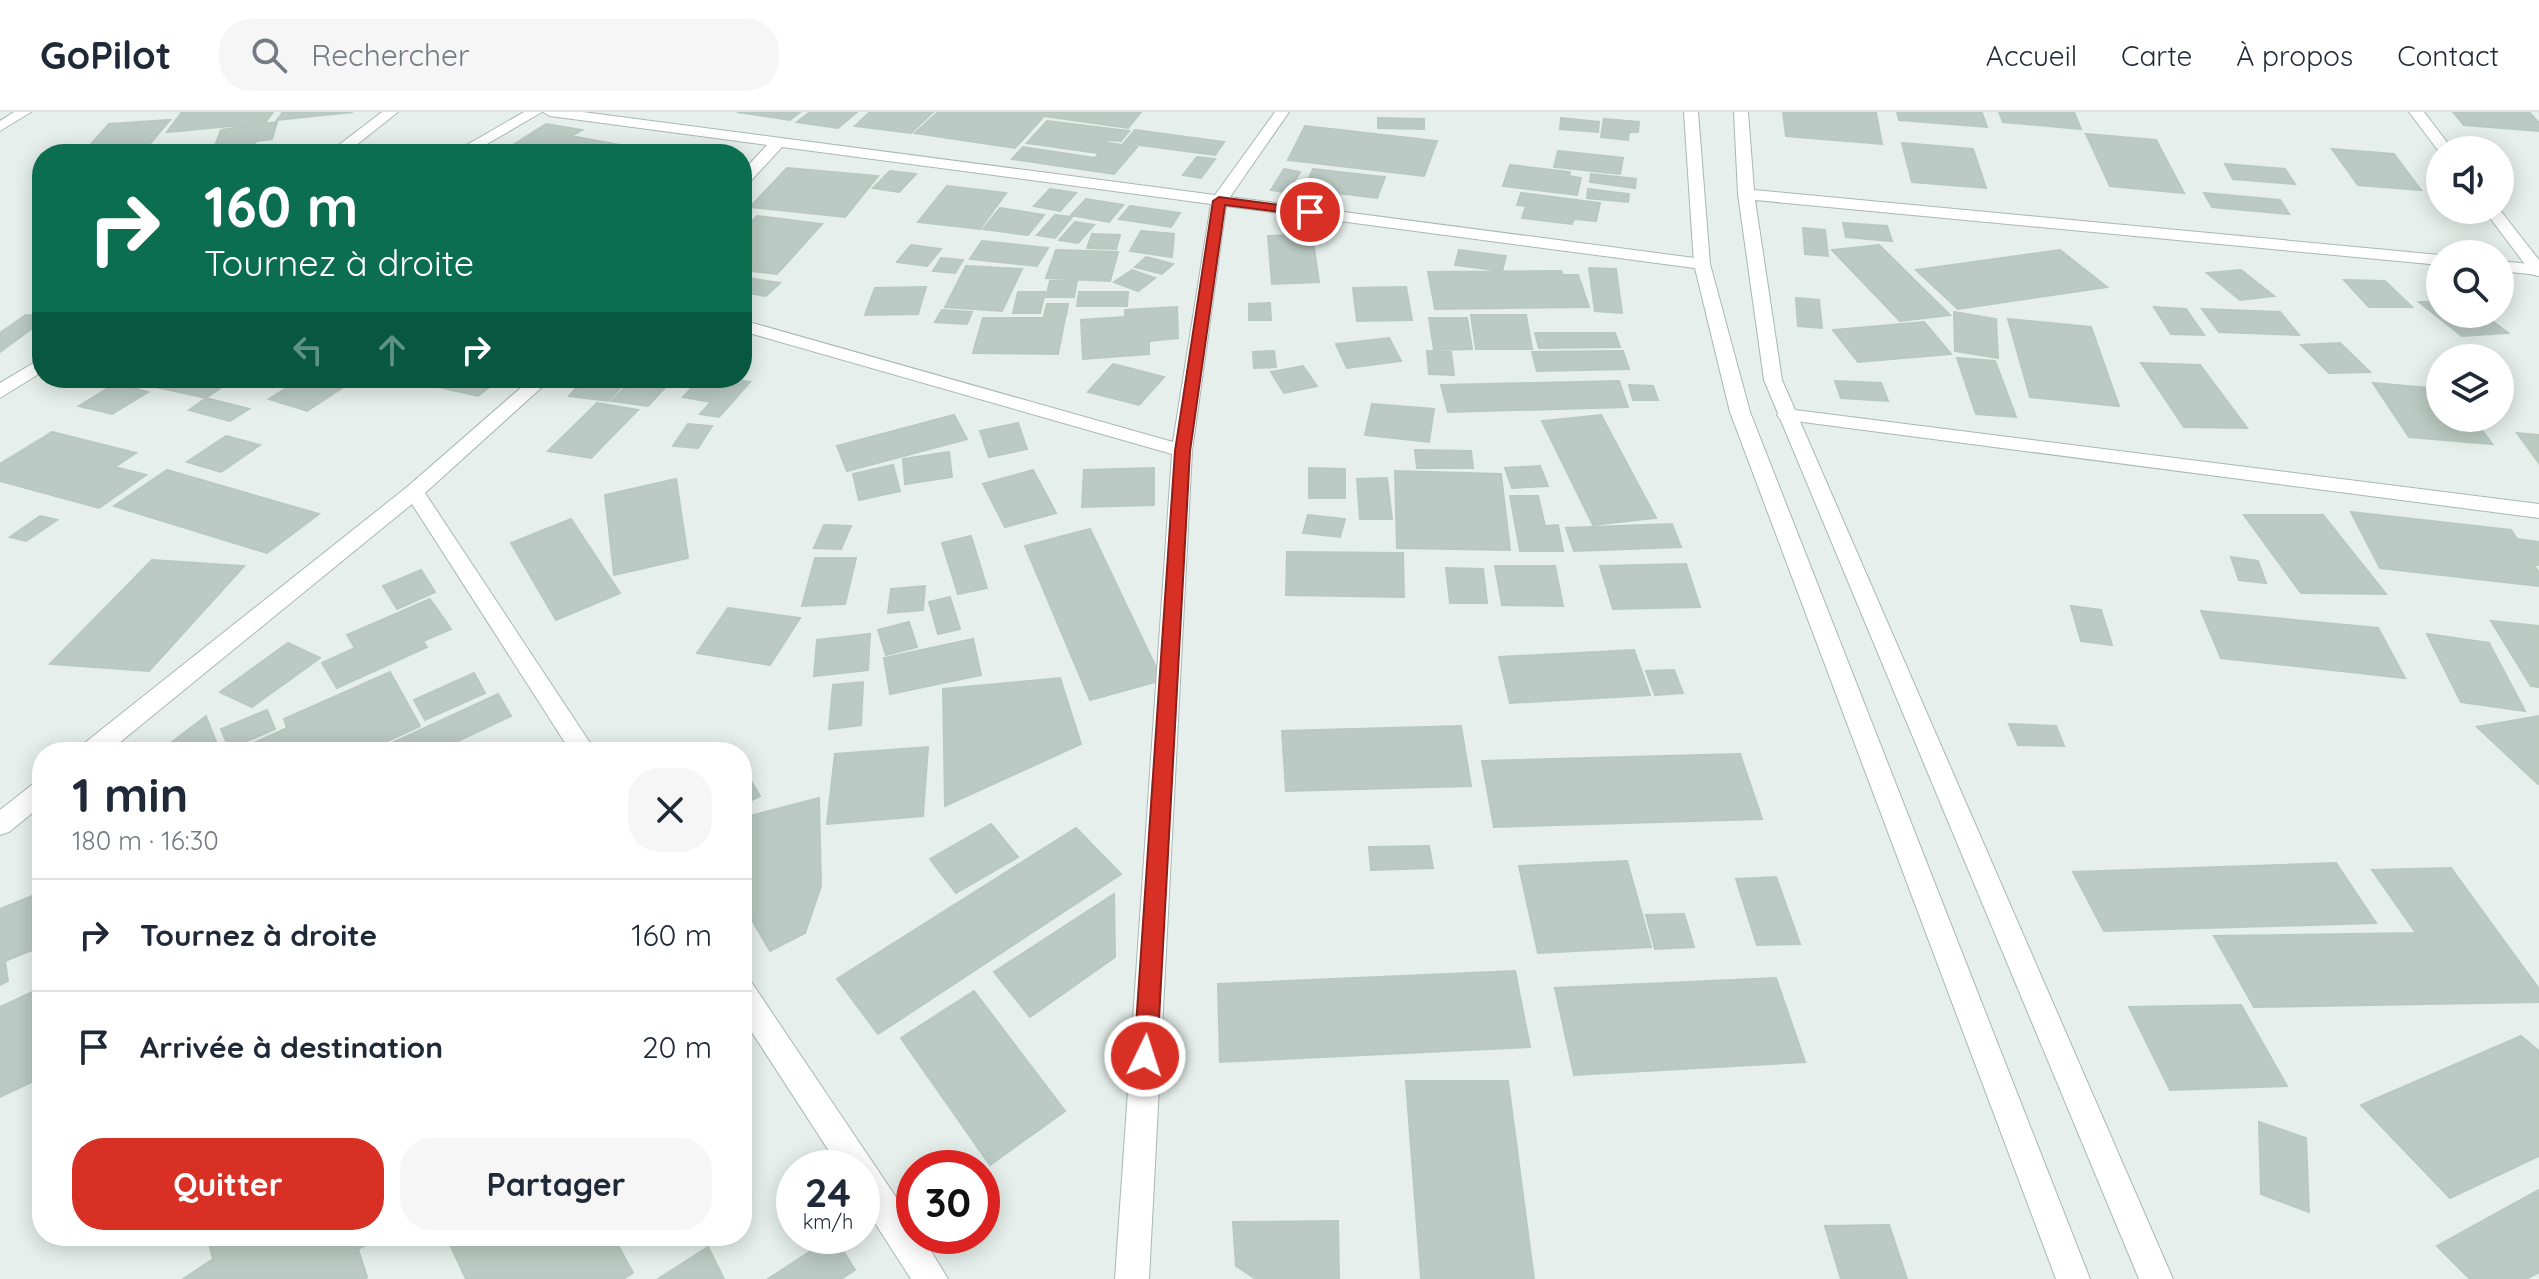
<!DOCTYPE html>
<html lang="fr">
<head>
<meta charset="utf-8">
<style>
	:root { --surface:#fff; --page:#f6f6f7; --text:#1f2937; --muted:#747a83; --line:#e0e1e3; --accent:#d93025 }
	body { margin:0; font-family:Quicksand,sans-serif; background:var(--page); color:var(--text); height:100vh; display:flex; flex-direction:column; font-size:30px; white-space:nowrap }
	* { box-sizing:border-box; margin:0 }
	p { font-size:26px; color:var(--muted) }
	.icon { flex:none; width:44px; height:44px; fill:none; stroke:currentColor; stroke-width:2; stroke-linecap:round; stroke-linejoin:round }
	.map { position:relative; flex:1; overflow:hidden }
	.side { position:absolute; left:32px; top:630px; width:720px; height:504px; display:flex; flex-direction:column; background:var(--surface); border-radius:32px; box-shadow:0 4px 20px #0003 }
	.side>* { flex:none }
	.guide { position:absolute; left:32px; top:32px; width:720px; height:244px; border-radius:32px; box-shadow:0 4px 20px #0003; background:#0b6e4f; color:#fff; overflow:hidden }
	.fabs { position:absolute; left:2426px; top:24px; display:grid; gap:16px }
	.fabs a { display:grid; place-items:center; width:88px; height:88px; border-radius:50%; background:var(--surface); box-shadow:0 4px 20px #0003; font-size:40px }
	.speed { position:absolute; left:776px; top:1038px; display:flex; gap:16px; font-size:40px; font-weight:700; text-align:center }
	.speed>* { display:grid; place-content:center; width:104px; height:104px; border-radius:50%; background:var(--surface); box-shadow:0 4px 20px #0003; line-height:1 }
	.speed small { font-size:20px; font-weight:400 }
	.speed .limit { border:12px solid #d22; background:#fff; color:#111 }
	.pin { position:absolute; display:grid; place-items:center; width:68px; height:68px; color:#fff; margin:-34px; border:4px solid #fff; border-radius:50%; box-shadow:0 2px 8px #0007 }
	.me { position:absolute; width:88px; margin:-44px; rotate:4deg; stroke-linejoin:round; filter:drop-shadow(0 0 6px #0008) }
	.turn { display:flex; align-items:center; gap:28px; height:168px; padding:0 40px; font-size:36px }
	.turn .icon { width:104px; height:104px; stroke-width:2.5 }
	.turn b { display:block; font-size:56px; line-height:68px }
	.lanes { display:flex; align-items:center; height:76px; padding:0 40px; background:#0003; justify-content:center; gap:40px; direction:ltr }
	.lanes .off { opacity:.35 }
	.round { display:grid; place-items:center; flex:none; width:84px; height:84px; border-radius:32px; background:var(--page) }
	.overview { display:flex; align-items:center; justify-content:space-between; height:136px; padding:0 40px }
	h1 { font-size:48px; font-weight:700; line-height:60px }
	.action { display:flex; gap:16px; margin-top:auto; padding:16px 40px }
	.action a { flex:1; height:92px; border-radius:32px; background:var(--accent); color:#fff; font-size:32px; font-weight:700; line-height:92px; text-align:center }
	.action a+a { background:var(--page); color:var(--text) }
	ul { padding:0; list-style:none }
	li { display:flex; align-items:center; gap:24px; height:112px; padding:0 40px; border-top:2px solid var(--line) }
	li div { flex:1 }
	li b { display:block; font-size:30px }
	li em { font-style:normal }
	header { display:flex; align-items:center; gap:48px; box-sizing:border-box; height:112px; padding:0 40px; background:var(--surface); border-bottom:2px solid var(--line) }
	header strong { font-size:38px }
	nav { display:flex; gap:44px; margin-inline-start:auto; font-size:28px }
	.search { width:560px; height:72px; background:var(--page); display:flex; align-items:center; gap:20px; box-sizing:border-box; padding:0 28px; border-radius:32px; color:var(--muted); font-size:30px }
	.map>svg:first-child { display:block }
	.building { fill:#bbcac4; stroke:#b8c9c2; stroke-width:2 }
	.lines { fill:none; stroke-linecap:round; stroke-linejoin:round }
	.minor-casing { stroke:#a8b8b2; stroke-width:2 }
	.tertiary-casing { stroke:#a8b8b2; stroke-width:2 }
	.minor { fill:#fff; fill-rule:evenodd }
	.tertiary { fill:#fff; fill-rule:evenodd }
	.route { fill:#d93025; stroke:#8d1f18; stroke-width:2 }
</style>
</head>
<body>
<header>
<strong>GoPilot</strong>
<div class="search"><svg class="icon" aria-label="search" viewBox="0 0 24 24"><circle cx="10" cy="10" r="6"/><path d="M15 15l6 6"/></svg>Rechercher</div>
<nav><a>Accueil</a><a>Carte</a><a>À propos</a><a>Contact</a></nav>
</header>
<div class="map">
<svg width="2539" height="1167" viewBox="0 0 2539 1167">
	<rect width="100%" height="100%" fill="#e6efeb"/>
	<!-- building -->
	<path class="building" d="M182 0H273L265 11 167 20Z
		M283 0H353L277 8Z
		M737 0H800L790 8Z
		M810 0H857L838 16 797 10Z
		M870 0H933L911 21 855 14Z
		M938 0H1141L1128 16 1044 4 1015 36 915 21Z
		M1783 0 1876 1 1882 32 1786 24Z
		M1897 0 1982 1 1987 15 1899 8Z
		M1999 0H2074L2081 17 2003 10Z
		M2453 0H2529L2539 11V19L2464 13Z
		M1378 6 1424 7V17L1378 16Z
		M1561 6 1599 10 1598 20 1560 17Z
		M1604 7 1639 10 1638 20H1629L1628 28 1601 25Z
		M170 8 141 42H82L109 12Z
		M1047 9 1129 19 1121 29 1108 28 1097 41 1027 31Z
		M277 10 272 27 257 29 248 38 212 42 221 18Z
		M546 12 582 18 571 24 631 35 621 42H499Z
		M1305 14 1437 29 1424 64 1288 48Z
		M1135 18 1224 30 1215 43 1124 31Z
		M2086 22 2156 28 2184 81 2110 74Z
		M1108 31 1137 35 1114 62 1012 47 1023 35 1095 46Z
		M1902 31 1973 37 1986 76 1912 70Z
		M2332 37 2394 42 2421 78 2358 73Z
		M1558 39 1623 46 1620 62 1554 55Z
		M1197 45 1215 47 1201 66 1183 63Z
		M2225 52 2285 57 2295 72 2233 67Z
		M1510 53 1570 60 1569 64 1581 66 1577 83 1503 74Z
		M787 56 878 64 845 105 750 95Z
		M1284 57 1300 60 1287 81 1271 78Z
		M1313 57 1385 65 1377 86 1304 77Z
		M890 59 916 62 899 80 873 76Z
		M1591 62 1636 67 1635 76 1590 70Z
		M947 74 1006 81 980 117 918 110Z
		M1050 77 1076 81 1060 99 1034 94Z
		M1588 77 1629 82 1628 90 1587 86Z
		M1521 81 1600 91 1596 109 1574 107 1572 112 1522 106 1526 94 1517 93Z
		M2204 81 2280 88 2289 102 2212 95Z
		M1086 87 1123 93 1109 110 1071 103Z
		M1130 94 1180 101 1171 115 1119 107Z
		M1000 96 1044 103 1028 123 983 117Z
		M1055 103 1072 105 1055 126 1037 123Z
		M757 104 822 112 777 162 742 158V120Z
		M1075 110 1094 113 1078 131 1059 128Z
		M1843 111 1887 114 1892 129 1846 125Z
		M1803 116 1825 118 1828 144 1805 142Z
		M1141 119 1174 122 1172 145 1130 139Z
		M1092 122 1120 123 1116 137 1087 136Z
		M1312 122 1319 170 1272 172 1268 124Z
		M982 129 1048 136 1037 154 970 147Z
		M911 133 941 137 927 154 897 150Z
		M1879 133 1950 203 1900 209 1832 138Z
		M1056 138 1118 140 1110 169 1046 166Z
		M1459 138 1506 144 1502 159 1455 153Z
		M2060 138 2107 175 1958 197 1916 158Z
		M1146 145 1173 152 1162 162 1135 155Z
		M941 146 963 148 955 161 933 159Z
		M966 154 1022 157 1002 199 945 195Z
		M1589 156 1616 157 1622 201 1595 199Z
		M1132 158 1155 166 1138 179 1114 170Z
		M2241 158 2274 184 2240 188 2207 161Z
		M1561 159 1563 163H1578L1589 195 1435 197 1428 160Z
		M742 165 780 171 766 184 742 180Z
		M2344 168 2385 169 2412 195H2369Z
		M1050 169H1077L1074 185H1046Z
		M926 175 918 202 865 203 875 176Z
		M1406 175 1412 208 1357 209 1353 176Z
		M1018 180H1045L1040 201H1013Z
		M1079 180H1128L1127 194H1077Z
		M1796 186 1819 188 1822 216 1798 214Z
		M2440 189V202H2483L2508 221 2462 224 2419 190Z
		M1270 191 1271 208H1249V192Z
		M1047 192H1068L1066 204H1044Z
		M1177 195 1178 226 1149 229V242L1083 247 1081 208 1125 205V198Z
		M2154 195 2186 197 2204 223 2171 222Z
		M2202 197 2280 200 2299 223 2219 220Z
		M942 198 972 200 967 212 935 210Z
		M1954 200 1996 207 1998 246 1955 239Z
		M26 203 42 204V209L0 240V221Z
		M1471 203H1526L1532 237H1476Z
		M983 206H1065L1058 242 973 241Z
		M1429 206H1467L1472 237 1434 238Z
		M2008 207 2091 215 2119 294 2030 285Z
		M1924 210 1951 242 1858 250 1833 218Z
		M1535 221H1615L1620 235 1539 236Z
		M1389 226 1401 249 1347 256 1336 232Z
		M2340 231 2370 260 2329 261 2301 233Z
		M1274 239 1276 255 1254 256 1253 240Z
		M1427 239 1451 240 1454 263 1429 262Z
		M1623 239 1629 257 1537 259 1532 240Z
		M1957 246 1995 249 2016 305 1976 302Z
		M2141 251 2200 253 2247 316 2184 315Z
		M1113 252 1164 265 1139 293 1088 280Z
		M1303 254 1317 274 1284 281 1271 260Z
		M132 266H235L206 286 128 269Z
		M303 266H357L307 299 269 287Z
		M373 266H417L406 274Z
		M423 266H501L478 284 417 270Z
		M585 266H629L609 289 569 284Z
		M634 266H674L648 294 612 289Z
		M701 266H727L750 270 719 305 700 302 711 290 683 285Z
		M1619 269 1628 295 1448 300 1441 273Z
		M1835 269 1881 271 1888 289 1841 286Z
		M116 271 148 280 112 302 79 294Z
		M2373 271 2440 277V306H2473L2492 332 2409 325Z
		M1629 273 1653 274 1658 288H1633Z
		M206 286 249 297 230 309 189 298Z
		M597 291 638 298 591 346 548 339Z
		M1372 292 1434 297 1429 330 1365 323Z
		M954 303 967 327 847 359 837 334Z
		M1601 303 1656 406 1593 413 1542 309Z
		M1018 311 1027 337 989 345 980 319Z
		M688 312 712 314 698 336 673 334Z
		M52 320 136 341 115 355 146 363 99 396 0 369V352Z
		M2517 321 2539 323V351Z
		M226 324 260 333 221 360 187 350Z
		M1415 338 1471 339 1473 356H1417Z
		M949 340 952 365 905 372 903 347Z
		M893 353 900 379 859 388 853 362Z
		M1540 354 1548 374 1512 376 1505 356Z
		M1154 356V393L1082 395 1084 358Z
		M1309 356 1345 357V386H1309Z
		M167 358 319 402 267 441 114 394Z
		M1033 358 1056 401 1005 415 983 372Z
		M1395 359 1501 362 1510 438 1397 436Z
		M1387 366 1392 407H1360L1357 367Z
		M676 367 688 446 614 463 605 383Z
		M1510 384H1538L1545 414 1558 413 1563 439H1520Z
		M2351 400 2511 418 2517 427 2539 430V453H2534L2539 461V474L2380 456Z
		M1308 403 1345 407 1340 425 1303 421Z
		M2244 403H2323L2386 482 2301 481Z
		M40 404 57 408 26 429 10 425Z
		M571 407 620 481 556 508 511 431Z
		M1672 412 1681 435 1574 439 1566 416Z
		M824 413 851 414 841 437 814 436Z
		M1090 417 1162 568 1090 588 1025 434Z
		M971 424 987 476 958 482 942 431Z
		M1287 440 1403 441 1404 485 1286 483Z
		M2231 445 2258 449 2266 471 2239 468Z
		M815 446H856L845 492 802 494Z
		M152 448 244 454 149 559 50 552Z
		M1686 452 1700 495 1613 497 1600 454Z
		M1495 454H1555L1563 494 1502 493Z
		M1446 456 1483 457 1487 491H1450Z
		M421 458 435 480 397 497 383 474Z
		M925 474 923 498 888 501 891 477Z
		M950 485 960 517 938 522 929 490Z
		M430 487 451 517 423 529 427 535 337 576 322 551 355 536 347 523Z
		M2071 494 2101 498 2112 533 2081 529Z
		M728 496 800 506 770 553 697 541Z
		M2201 499 2378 516 2405 566 2221 546Z
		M2491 509 2539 514V575L2531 574Z
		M909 510 917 535 886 543 878 518Z
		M870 522 868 558 814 564 817 528Z
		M2427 522 2489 531 2525 599 2461 590Z
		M973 527 981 563 890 582 884 546Z
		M288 531 320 546 252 595 220 580Z
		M1634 538 1650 583 1510 591 1499 545Z
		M1674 558 1683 581 1655 583 1646 559Z
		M390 560 420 614 364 640H239L238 638 287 616 284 607Z
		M474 561 485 581 425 608 414 588Z
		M1060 566 1081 632 945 694 943 577Z
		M863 570 861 613 829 617 833 573Z
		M498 582 511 604 435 640H373Z
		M267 598 275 617 229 637 221 617Z
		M206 604 220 640H159Z
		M2539 604V672H2538L2477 615Z
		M2009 612 2056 614 2064 634 2018 633Z
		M1461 614 1471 674 1286 679 1282 619Z
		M928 635 923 704 827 712 835 642Z
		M1740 642 1762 707 1494 715 1482 649Z
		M742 654 760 684 742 693Z
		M819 686 821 774 805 821 770 839 742 791V706Z
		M991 712 1018 745 956 781 930 747Z
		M1076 716 1121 762 878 922 837 867Z
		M1429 734 1433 756 1371 758 1369 735Z
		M1627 749 1651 835 1538 841 1519 754Z
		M2336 751 2376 811 2104 819 2073 760Z
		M2451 756 2539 877V890L2254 895 2214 824 2416 821 2372 758Z
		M1776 765 1800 832 1757 833 1736 767Z
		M42 780V834L5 849 8 869 0 873V797Z
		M1114 782 1115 845 1030 905 994 860Z
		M1684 802 1694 835 1655 837 1646 803Z
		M42 857V965L0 985V895L39 877 35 860Z
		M1515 859 1530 935 1220 950 1218 872Z
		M1776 866 1805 950 1574 963 1555 876Z
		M974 879 1065 999 990 1053 901 926Z
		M2241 893 2287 974 2170 978 2129 895Z
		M2521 924 2539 939V1044L2450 1086 2361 993Z
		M1406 969H1508L1534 1167H1421Z
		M2259 1010 2306 1026 2309 1100 2261 1082Z
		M2539 1078V1160L2526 1167H2470L2437 1134Z
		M1338 1109 1339 1167H1256L1236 1154 1233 1110Z
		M1889 1113 1907 1167H1841L1825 1114Z
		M207 1124H382L358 1137 367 1165 365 1167H183L213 1147Z
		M446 1124H613L633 1161 623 1167H466Z
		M834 1124 855 1158 841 1167H768Z
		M708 1135 724 1167H658Z"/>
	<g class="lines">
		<!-- minor casing -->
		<g class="minor-casing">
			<path id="minor" d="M14 0H31L0 19V9Z
				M524 0H542L470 42H451Z
				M543 0H583L1215 83 1275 0H1289L1230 85 1702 147 1710 152 1702 157 1226 94 1192 339 1149 1167H1115L1172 342 742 219V208L1173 330 1211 92 782 35 748 72 742 74V60L767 33 550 4Z
				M2409 0H2424L2453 38H2440V41Z
				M2484 98H2500L2539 148V164L2533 163Z
				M532 266H552L425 381 596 640H571L412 392 108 640H79L82 633 407 375Z
				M1787 297 2539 392V406L1780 307 1777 303 1780 299Z
				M42 669V693L9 720 0 723V698L33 672Z
				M742 867 752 871 914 1112V1124H922L948 1167H911L862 1091V1056H840L742 905Z"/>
		</g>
		<!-- tertiary casing -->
		<g class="tertiary-casing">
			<path id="tertiary" d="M382 0H398L345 42H327Z
				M1684 0H1698L1710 152 1750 300 2090 1167H2056L1730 300 1694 152Z
				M1734 0H1748L1754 78 2440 143V153L1755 88 1782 268 2173 1167H2139L1764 268 1738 82Z
				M2500 149 2539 153V163L2500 159Z
				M42 246V260L0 286V271Z"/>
		</g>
		<!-- minor -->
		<use href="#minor" class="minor"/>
		<!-- tertiary -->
		<use href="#tertiary" class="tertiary"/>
	</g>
	<!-- route -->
	<path class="route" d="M1219 85 1310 97 1316 100 1310 104 1225 93 1190 339 1157 944 1153 951 1145 954 1137 951 1134 944 1175 339 1213 89Z"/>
</svg>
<div class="fabs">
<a><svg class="icon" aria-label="sound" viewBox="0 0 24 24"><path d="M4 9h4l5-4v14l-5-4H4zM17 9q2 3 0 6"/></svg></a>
<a><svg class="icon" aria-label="search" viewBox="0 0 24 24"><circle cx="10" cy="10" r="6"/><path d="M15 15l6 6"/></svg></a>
<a><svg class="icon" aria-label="layers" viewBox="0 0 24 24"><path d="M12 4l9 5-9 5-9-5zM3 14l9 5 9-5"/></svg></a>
</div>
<div class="speed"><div>24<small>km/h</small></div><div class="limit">30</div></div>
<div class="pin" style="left:1310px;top:100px;background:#d93025"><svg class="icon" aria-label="arrive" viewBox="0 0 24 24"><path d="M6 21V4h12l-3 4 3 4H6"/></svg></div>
<svg class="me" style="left:1145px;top:944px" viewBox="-20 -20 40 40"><circle r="17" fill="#d93025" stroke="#fff" stroke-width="3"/><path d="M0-11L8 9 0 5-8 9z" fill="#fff"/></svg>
<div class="guide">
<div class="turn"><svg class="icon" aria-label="right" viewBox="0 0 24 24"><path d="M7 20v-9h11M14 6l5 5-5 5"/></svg><div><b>160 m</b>Tournez à droite</div></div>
<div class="lanes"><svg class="icon off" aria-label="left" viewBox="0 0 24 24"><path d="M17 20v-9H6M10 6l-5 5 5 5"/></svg><svg class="icon off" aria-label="ahead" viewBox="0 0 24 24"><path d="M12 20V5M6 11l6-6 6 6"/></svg><svg class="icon" aria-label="right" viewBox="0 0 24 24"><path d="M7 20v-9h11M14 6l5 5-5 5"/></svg></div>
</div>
<section class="side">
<div class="overview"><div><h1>1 min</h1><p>180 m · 16:30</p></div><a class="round"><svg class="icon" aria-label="close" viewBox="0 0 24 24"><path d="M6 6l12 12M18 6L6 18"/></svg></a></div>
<ul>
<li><svg class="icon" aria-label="right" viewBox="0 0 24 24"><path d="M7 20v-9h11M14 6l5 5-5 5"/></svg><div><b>Tournez à droite</b></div><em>160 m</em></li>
<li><svg class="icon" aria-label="arrive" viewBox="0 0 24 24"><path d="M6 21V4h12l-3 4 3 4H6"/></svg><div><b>Arrivée à destination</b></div><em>20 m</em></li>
</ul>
<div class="action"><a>Quitter</a><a>Partager</a></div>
</section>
</div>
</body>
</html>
